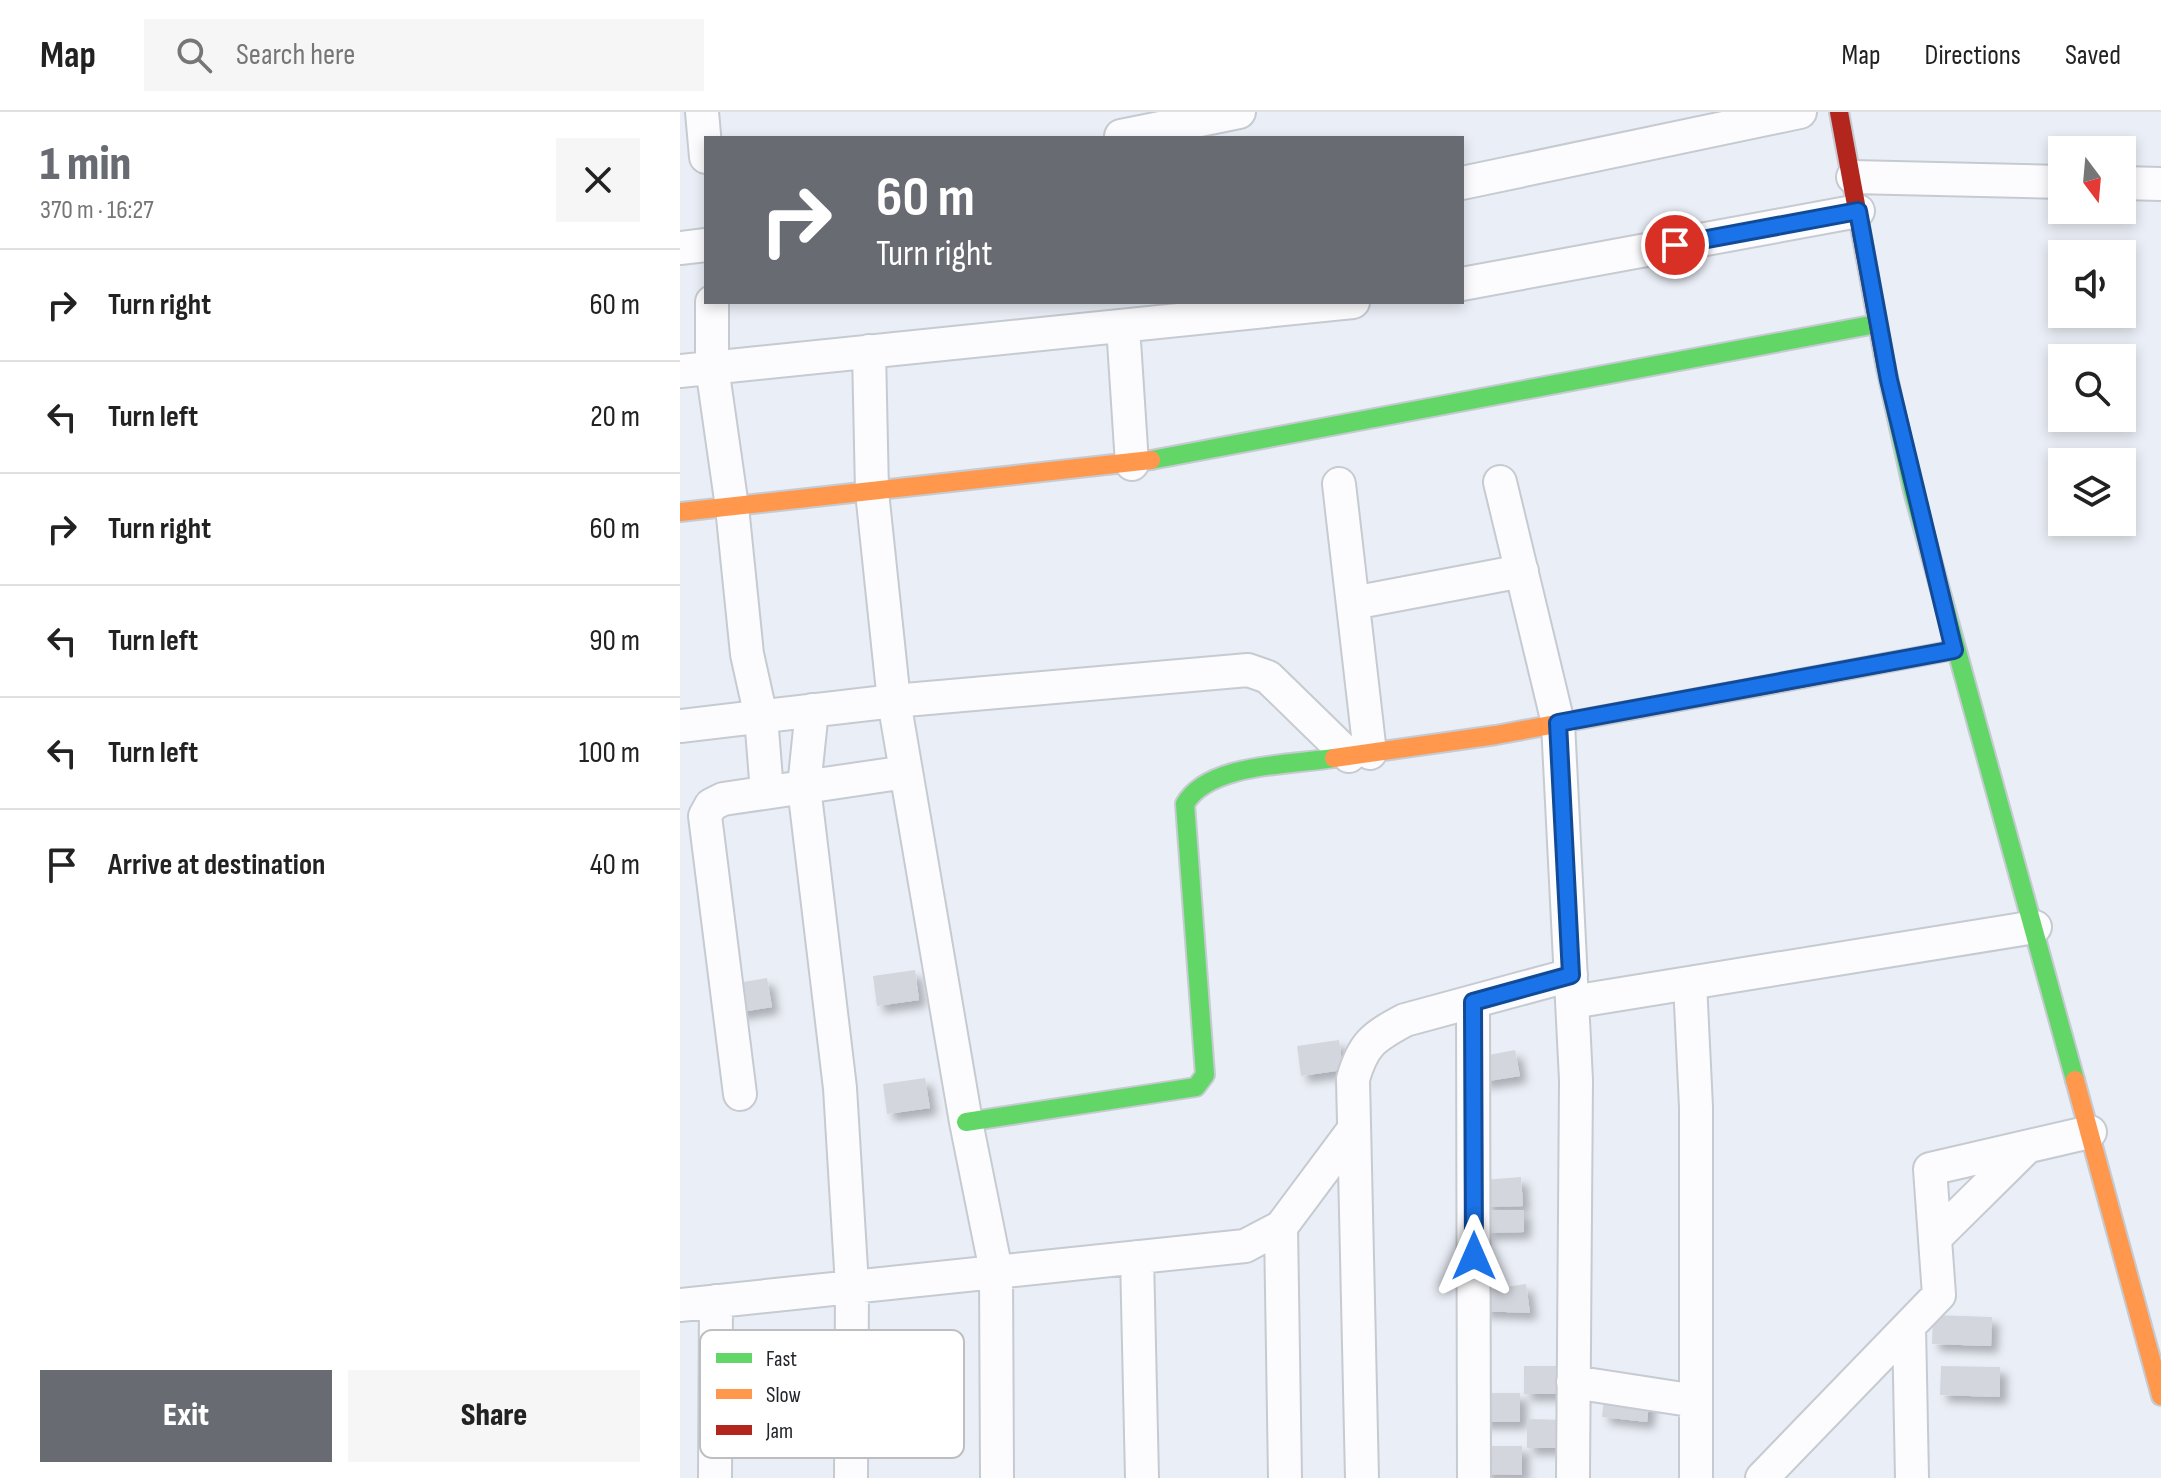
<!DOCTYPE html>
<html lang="en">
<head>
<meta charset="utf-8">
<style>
	:root { --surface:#fff; --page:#f6f6f6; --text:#222; --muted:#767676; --line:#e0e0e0; --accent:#686b72 }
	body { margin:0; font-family:"Sofia Sans Condensed",sans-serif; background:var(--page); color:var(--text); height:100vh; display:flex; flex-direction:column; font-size:30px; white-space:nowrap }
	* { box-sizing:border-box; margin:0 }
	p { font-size:26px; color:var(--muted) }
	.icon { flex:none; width:44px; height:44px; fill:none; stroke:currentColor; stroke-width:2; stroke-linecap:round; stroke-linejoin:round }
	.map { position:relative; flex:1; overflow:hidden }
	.drawer { display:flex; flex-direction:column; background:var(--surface); width:680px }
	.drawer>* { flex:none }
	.banner { position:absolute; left:24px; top:24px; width:760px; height:168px; border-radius:0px; box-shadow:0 4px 12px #0003; background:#686b72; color:#fff; overflow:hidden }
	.needle { width:52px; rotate:164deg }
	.buttons { position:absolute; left:1368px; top:24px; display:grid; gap:16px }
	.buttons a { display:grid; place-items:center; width:88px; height:88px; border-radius:0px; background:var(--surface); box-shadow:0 4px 12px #0003; font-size:40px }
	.pin { position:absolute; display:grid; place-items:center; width:68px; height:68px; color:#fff; margin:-34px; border:4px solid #fff; border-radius:50%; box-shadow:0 2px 8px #0007 }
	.me { position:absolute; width:88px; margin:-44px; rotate:0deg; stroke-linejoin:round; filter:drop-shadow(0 0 6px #0008) }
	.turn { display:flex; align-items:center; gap:28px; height:168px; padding:0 40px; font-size:36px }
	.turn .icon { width:104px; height:104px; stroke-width:2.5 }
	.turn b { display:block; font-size:56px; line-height:68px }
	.round { display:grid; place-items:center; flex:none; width:84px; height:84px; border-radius:0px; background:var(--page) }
	.head { display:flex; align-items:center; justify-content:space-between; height:136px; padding:0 40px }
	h1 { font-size:48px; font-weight:800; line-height:60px; color:var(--accent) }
	.primary-button { display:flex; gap:16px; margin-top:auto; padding:16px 40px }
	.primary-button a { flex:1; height:92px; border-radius:0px; background:var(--accent); color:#fff; font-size:32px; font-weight:800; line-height:92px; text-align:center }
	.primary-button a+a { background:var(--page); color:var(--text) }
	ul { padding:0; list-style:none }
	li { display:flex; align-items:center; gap:24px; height:112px; padding:0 40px; border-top:2px solid var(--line) }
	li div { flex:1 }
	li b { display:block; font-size:30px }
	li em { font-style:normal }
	header { display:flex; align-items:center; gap:48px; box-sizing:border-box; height:112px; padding:0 40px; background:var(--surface); border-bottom:2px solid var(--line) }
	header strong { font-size:38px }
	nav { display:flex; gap:44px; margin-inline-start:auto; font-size:28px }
	.search { width:560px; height:72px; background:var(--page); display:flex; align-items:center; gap:20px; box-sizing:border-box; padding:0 28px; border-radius:0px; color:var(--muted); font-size:30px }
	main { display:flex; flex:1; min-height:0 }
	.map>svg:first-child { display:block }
	.building { fill:#d3d7dd; filter:url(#shadow) }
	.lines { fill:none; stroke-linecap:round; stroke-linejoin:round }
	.street-casing { stroke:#c6cad1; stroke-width:36 }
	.fast-casing { stroke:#c6cad1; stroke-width:22 }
	.slow-casing { stroke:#c6cad1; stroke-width:22 }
	.jam-casing { stroke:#c6cad1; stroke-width:22 }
	.street { stroke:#fcfcfe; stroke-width:32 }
	.fast { stroke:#63d668; stroke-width:18 }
	.slow { stroke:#ff974d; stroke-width:18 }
	.jam { stroke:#b3261e; stroke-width:18 }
	.route-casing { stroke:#114b97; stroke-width:20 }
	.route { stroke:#1a73e8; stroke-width:14 }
	.key { fill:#fff; stroke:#bdbebf; stroke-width:2 }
	.key-label { font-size:22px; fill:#22252b }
</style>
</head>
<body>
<header>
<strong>Map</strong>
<div class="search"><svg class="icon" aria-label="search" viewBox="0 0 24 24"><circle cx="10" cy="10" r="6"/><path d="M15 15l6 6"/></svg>Search here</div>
<nav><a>Map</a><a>Directions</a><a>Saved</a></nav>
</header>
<main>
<section class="drawer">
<div class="head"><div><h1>1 min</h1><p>370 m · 16:27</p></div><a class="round"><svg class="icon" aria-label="close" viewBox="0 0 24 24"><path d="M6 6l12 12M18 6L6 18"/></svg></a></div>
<ul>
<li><svg class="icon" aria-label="right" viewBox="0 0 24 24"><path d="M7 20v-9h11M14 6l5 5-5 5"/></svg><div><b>Turn right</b></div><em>60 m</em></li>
<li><svg class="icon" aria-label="left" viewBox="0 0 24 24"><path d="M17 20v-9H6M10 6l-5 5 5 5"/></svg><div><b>Turn left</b></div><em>20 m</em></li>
<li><svg class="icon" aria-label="right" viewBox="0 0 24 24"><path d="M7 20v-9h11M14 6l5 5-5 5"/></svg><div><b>Turn right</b></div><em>60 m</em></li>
<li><svg class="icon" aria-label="left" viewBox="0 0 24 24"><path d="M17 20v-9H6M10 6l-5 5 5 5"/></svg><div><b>Turn left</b></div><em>90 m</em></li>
<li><svg class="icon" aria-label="left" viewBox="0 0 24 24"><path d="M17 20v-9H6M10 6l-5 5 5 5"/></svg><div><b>Turn left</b></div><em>100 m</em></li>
<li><svg class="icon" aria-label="arrive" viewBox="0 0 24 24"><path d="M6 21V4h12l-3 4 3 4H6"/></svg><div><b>Arrive at destination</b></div><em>40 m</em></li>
</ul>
<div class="primary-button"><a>Exit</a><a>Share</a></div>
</section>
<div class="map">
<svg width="1481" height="1366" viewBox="0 0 1481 1366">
	<defs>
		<filter id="shadow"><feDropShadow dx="7" dy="7" stdDeviation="4" flood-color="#0004"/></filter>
	</defs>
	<rect width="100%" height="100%" fill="#eaeef6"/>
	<!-- building -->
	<path class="building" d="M235 858 239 888 197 894 193 864Z
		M87 866 92 895 56 901 52 872Z
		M659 928 663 958 621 964 617 934Z
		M835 938 840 964 802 970 798 945Z
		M245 966 250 996 207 1002 203 972Z
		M841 1065 843 1094 804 1095 803 1068Z
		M804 1098H844V1120L804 1121Z
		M846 1172 850 1201 801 1199 804 1178Z
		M1253 1203 1312 1205 1311 1234 1252 1232Z
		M844 1254H885V1282H844Z
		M1261 1254 1320 1255V1285L1260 1283Z
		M925 1277 970 1282 967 1310 922 1305Z
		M799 1281H840V1310H800Z
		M847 1307 888 1308V1336H847Z
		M802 1334H842V1363L802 1362Z"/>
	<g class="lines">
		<!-- street casing -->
		<g class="street-casing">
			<path id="street" d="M22 0 26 45
				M441 24 559 0
				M1173 65 1382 70
				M782 71 1120 0
				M1442 71 1481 72
				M0 136 26 133
				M782 172 1178 99
				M32 190V255L52 395 67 542 81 605 87 680
				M443 214 452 352
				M189 239 192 380 214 589 286 1010 316 1159 317 1366
				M0 259 673 190
				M820 370 878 611 896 968 893 1366
				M659 372 690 641
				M673 491 842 459
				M132 598 124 675 160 976 172 1174 171 1366
				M0 614 214 589 568 558 588 565 669 644
				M1010 871 1016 995V1366
				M793 890 794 1366
				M892 890 1355 815
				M60 982 25 704 31 693 43 687 226 660
				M601 1115 605 1366
				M1255 1126 1346 1036
				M457 1145 462 1366
				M0 1193 565 1134 601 1115 674 1017
				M1229 1214 1232 1366
				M893 1270 1016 1289
				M35 1366 36 1189
				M682 1366 673 967C683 932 693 925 725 908L891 863
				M1082 1366 1259 1183 1250 1057 1410 1020"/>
		</g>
		<!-- fast casing -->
		<g class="fast-casing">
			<path id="fast" d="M1206 256 1233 379 1395 968
				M471 348 1196 212
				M286 1010 516 975 525 963 505 692C528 651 611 653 654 646"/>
		</g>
		<!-- slow casing -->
		<g class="slow-casing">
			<path id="slow" d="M0 400 471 348
				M654 646 816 623 1077 575
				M1395 968 1481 1284"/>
		</g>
		<!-- jam casing -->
		<g class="jam-casing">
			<path id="jam" d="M1159 0 1206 256
				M1077 575 1274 538"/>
		</g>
		<!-- street -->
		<use href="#street" class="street"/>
		<!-- fast -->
		<use href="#fast" class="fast"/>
		<!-- slow -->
		<use href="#slow" class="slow"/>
		<!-- jam -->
		<use href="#jam" class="jam"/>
	</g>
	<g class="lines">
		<!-- route casing -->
		<g class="route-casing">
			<path id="route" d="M794 1144 793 890 891 863 878 611 1274 538 1209 268 1178 99 995 133"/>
		</g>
		<!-- route -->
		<use href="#route" class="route"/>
	</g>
	<!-- legend -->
	<rect x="20" y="1218" width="264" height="128" rx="12" class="key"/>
	<rect x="36" y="1241" width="36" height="10" fill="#63d668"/>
	<rect x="36" y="1277" width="36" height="10" fill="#ff974d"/>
	<rect x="36" y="1313" width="36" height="10" fill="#b3261e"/>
	<g class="key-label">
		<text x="86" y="1254">Fast</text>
		<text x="86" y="1290">Slow</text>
		<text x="86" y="1326">Jam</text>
	</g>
</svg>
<div class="buttons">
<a><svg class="needle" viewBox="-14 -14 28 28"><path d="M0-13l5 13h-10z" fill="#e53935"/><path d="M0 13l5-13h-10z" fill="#767676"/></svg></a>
<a><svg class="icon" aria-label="sound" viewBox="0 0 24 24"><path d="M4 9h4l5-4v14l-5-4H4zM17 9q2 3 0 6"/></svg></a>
<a><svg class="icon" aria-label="search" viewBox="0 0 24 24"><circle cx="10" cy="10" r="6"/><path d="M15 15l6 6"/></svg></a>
<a><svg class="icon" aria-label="layers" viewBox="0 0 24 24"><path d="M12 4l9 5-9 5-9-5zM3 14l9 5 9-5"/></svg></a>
</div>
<div class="pin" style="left:995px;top:133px;background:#d93025"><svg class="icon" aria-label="arrive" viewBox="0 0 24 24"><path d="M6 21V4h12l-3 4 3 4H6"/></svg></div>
<svg class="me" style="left:794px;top:1144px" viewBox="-20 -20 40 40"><path d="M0-17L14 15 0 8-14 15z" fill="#1a73e8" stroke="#fff" stroke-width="4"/></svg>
<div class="banner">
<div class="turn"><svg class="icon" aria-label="right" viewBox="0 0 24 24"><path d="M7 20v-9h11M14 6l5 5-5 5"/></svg><div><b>60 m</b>Turn right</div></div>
</div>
</div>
</main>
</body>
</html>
